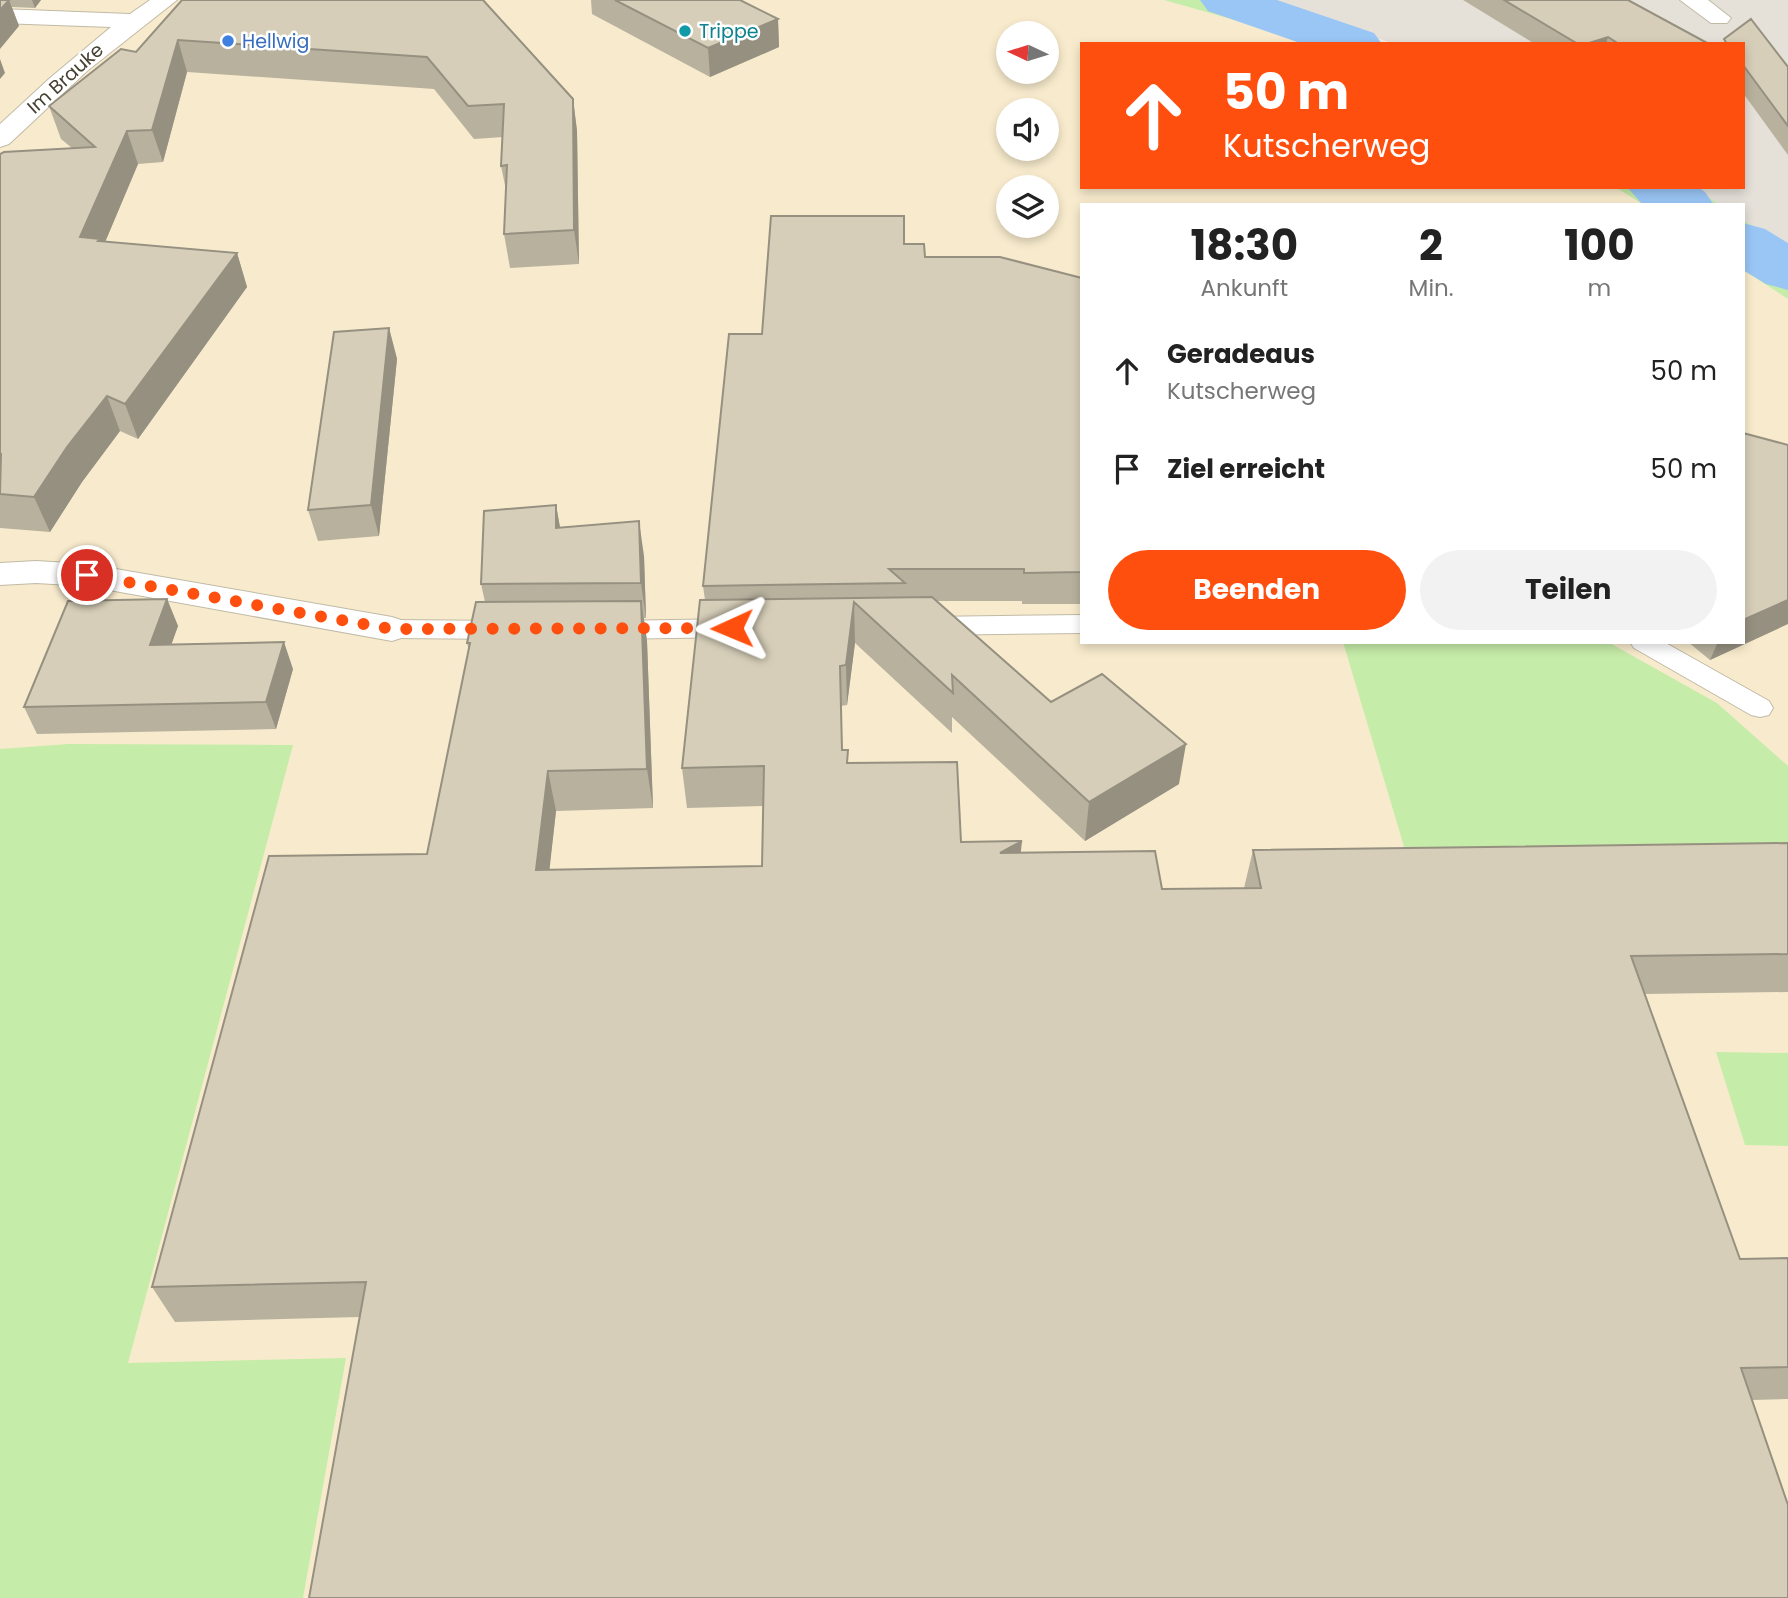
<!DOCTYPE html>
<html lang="de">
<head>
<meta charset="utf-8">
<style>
	:root { --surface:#fff; --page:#f2f2f2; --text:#222; --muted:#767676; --accent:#ff4f0f }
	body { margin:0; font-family:Poppins,sans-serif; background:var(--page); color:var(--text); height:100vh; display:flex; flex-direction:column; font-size:26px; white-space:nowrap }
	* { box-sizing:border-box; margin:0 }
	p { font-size:23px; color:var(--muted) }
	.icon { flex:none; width:38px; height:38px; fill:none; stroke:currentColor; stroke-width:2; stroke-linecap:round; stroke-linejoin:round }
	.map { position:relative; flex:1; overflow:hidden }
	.details { position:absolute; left:1080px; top:203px; width:665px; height:441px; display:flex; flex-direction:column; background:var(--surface); border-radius:0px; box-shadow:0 4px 10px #0003 }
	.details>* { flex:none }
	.top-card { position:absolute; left:1080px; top:42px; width:665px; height:147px; border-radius:0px; box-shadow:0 4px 10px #0003; background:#ff4f0f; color:#fff; overflow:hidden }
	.needle { width:46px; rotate:274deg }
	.fabs { position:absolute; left:996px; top:21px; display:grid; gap:14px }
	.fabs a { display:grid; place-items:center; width:63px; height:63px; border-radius:50%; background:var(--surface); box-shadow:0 4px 10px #0003; font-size:35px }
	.pin { position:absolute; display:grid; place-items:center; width:60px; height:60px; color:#fff; margin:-30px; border:4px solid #fff; border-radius:50%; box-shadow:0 2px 7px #0007 }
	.me { position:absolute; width:77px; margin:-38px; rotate:269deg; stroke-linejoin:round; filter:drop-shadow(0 0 5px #0008) }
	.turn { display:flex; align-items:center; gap:24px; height:147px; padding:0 28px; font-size:32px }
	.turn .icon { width:91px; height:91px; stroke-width:2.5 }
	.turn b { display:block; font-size:49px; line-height:60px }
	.eta { display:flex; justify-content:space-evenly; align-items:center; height:119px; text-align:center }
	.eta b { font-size:42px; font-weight:700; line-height:49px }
	.cta { display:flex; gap:14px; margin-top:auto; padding:14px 28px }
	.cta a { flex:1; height:80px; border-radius:42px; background:var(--accent); color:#fff; font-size:28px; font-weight:700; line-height:80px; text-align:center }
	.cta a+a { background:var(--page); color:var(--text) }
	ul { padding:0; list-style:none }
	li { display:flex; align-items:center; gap:21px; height:98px; padding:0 28px }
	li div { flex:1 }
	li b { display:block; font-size:26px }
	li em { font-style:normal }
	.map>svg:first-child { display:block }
	.commercial { fill:#f8ebcd; fill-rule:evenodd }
	.industrial { fill:#e5e1d9 }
	.green { fill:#c6eca9 }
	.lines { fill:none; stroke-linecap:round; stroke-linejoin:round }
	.river { fill:#9ac6f6; fill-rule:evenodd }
	.lane-casing { stroke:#c0baa6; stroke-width:2 }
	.street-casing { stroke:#c0baa6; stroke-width:2 }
	.lane { fill:#fff; fill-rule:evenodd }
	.street { fill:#fff; fill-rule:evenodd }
	.wall { fill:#b8b19e }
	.shaded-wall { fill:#969081 }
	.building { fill:#d6ceb8; stroke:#969081; stroke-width:2 }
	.route { stroke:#ff4f0f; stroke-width:12; stroke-dasharray:0 21.6 }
	.culture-dot { fill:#0f9aa8; stroke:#fff; stroke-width:2.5 }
	.shop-dot { fill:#3f7fe0; stroke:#fff; stroke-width:2.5 }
	.labels { text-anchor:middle; stroke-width:5; stroke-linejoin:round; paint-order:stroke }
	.far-culture-label { font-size:19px; fill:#0d838f; stroke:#fff; text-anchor:start }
	.far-shop-label { font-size:19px; fill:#366cbe; stroke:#fff; text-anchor:start }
	.far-street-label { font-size:19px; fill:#464133; stroke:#fff }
</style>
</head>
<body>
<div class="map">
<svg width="1788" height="1598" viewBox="0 0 1788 1598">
	<rect width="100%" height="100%" fill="#f4f1e4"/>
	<!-- commercial -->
	<path class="commercial" d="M0 0H1164L1319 44H1082V187H1615L1644 205H1082V642H1743V270L1788 299V1598H0ZM1008 33H1046V72H1008ZM1008 110H1046V149H1008ZM1008 187H1046V226H1008Z"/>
	<!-- industrial -->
	<path class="industrial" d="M1263 0H1788V260L1743 233V205H1697L1668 187H1743V44H1395Z"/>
	<!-- green -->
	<path class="green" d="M1164 0H1255L1362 44H1319Z
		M1615 187H1693L1720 205H1644Z
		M1743 220 1788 249V299L1743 270Z
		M1343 642H1608L1717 703 1788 766V860L1411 870Z
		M68 744 293 745 128 1363 346 1358 303 1598H0V749Z
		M1716 1052 1788 1053V1146L1745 1145Z"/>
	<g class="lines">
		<!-- river -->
		<path class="river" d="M1200 0H1277L1374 33 1382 44H1303L1208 11Z
			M1627 187H1698L1705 192 1714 205H1643Z
			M1743 223 1765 229 1788 243V290L1766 284 1743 270Z"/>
		<!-- lane casing -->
		<g class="lane-casing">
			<path id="lane" d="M1082 615V633L927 635 918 632 914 626 918 620 927 617Z
				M736 619 745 622 749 628 745 634 736 637 608 639 599 636 595 630 599 624 608 621Z
				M392 620 508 621 517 624 521 630 517 636 508 639 392 638 383 635 379 629 383 623Z
				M1630 642H1664L1769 701 1773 708 1769 715 1760 717 1751 715 1634 648Z"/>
		</g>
		<!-- street casing -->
		<g class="street-casing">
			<path id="street" d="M150 0H177L87 71 9 144 0 147V124L50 78 111 27 0 23V9L130 14Z
				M1680 0H1708L1731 18 1727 23H1711Z
				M36 561 87 564 392 617 404 621 410 629 404 637 392 641 87 586 36 583 0 585V563Z"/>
		</g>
		<!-- lane -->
		<use href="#lane" class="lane"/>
		<!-- street -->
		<use href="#street" class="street"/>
	</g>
	<!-- wall -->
	<path class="wall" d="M0 0H41L35 8 12 7 19 26Z
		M182 0H483L573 99 577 131 579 264 510 268 504 234 506 190 501 166 503 137 474 139 434 89 187 72 163 162 138 164 105 242 237 253 247 287 138 439 120 431 82 482 50 532 0 528V154L72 148 61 139 49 106 136 52Z
		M591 0H740L778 19 779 47 710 77 592 14Z
		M1463 0H1628L1709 44H1535Z
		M1743 44 1788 67V155L1743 93Z
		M904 244 925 257 1082 278V604H1022V601H935L1051 702 1179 784 1085 841 952 717V733L855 643 847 705 841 706 842 750H848V763L961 842 1021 853 1162 889 1244 888 1253 850 1788 843V992L1644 994 1740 1259 1788 1258V1399L1752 1400 360 1317 175 1322 152 1287 427 854 469 650 467 643 485 602 481 584 556 505 560 527 644 556 646 618H644L647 641 653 808 556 811 549 870 762 866 763 806 687 808 682 768 705 600 703 586 762 334Z
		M389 328 397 359 379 536 318 541 308 510Z
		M167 599 178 626 171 644 293 669 276 729 37 734 24 707Z
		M1788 624 1710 660 1688 642H1743Z"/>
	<!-- shaded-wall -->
	<path class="shaded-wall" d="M9 0 19 26 0 49V10Z
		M32 0H41L35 8Z
		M778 19 779 47 710 77 708 48Z
		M1608 37 1606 44H1586Z
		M178 40 187 72 163 162 152 130Z
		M0 59 5 73 0 79Z
		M573 99 577 131 579 264 574 230Z
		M127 131 138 164 103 247 80 237Z
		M237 253 247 287 138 439 125 404Z
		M389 328 397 359 379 536 371 505Z
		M107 396 120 431 82 482 50 532 34 497 67 447Z
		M556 505 562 539 556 528Z
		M639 521 644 556 646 618 641 583Z
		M167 599 178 626 162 671 150 645Z
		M1788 600V624L1710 660 1718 642H1743V620Z
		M641 601 647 641 653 808 647 769Z
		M854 602 855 643 847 705 846 665Z
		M284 642 293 669 276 729 266 702Z
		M1186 744 1179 784 1085 841 1089 802Z
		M548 771 556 811 545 910 536 870Z
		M1022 841 1018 880 1000 853Z"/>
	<!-- building -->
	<path class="building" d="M0 0H9L0 10Z
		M182 0H483L573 99 574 230 504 234 507 165 501 166 504 104 468 106 427 57 178 40 152 130 127 131 80 237 100 239 98 241 237 253 125 404 107 396 67 447 34 497 0 494 1 454H0V154L4 152 95 147 49 106 121 49 136 52Z
		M615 0H740L778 19 708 48Z
		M1504 0H1628L1709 44H1619L1608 37 1586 44H1578Z
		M1751 19 1788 67V126L1743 65V44H1727L1724 39Z
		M771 216H904V244H924L925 257H1000L1082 278V572L1024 573V569H889L905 583 703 586 729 334H762Z
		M389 328 371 505 308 510 334 332Z
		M1743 433 1788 445V600L1743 620Z
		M556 505V528L639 521 641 583 481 584 484 511Z
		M932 597 1051 702 1102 674 1186 744 1089 802 952 675 953 693 854 602 846 665 840 666 842 750H848L847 763 957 762 961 842 1022 841 1000 853 1155 851 1162 889 1261 888 1253 850 1788 843V954L1631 956 1740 1259 1788 1258V1367L1741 1368 1788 1505V1598H309L366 1282 152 1287 269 856 427 854 470 643H467L476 602 641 601 647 769 548 771 536 870 762 866 764 766 682 768 700 600Z
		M167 599 150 645 284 642 266 702 24 707 68 601Z"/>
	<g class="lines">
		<!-- route -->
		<path class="route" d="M87 575 392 629 732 628"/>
	</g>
	<!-- markers -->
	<circle class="culture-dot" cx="685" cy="31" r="7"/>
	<circle class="shop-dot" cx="228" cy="41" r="7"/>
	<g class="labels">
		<!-- far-culture labels -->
		<g class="far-culture-label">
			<text x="699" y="38">Trippe</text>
		</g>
		<!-- far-shop labels -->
		<g class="far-shop-label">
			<text x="242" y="48">Hellwig</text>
		</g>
		<!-- far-street labels -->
		<g class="far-street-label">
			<text transform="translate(65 78) rotate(-42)" y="7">Im Brauke</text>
		</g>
	</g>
</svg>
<div class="fabs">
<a><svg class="needle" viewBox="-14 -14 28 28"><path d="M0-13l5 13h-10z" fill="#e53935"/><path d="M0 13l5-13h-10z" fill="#767676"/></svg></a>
<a><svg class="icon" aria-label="sound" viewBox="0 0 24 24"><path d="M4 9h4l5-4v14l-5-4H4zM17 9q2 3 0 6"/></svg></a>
<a><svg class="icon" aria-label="layers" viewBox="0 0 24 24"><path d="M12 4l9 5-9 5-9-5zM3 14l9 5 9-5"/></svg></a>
</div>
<div class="pin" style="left:87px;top:575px;background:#d93025"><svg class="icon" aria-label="arrive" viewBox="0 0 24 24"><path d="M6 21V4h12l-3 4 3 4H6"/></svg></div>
<svg class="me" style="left:732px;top:628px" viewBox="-20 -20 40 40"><path d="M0-17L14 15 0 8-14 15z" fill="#ff4f0f" stroke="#fff" stroke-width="4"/></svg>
<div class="top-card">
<div class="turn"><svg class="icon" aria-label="ahead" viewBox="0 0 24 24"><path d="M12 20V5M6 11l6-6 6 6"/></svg><div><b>50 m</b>Kutscherweg</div></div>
</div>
<section class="details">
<div class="eta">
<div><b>18:30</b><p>Ankunft</p></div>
<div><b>2</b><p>Min.</p></div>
<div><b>100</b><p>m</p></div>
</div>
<ul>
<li><svg class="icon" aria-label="ahead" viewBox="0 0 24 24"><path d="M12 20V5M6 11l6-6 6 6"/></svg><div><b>Geradeaus</b><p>Kutscherweg</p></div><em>50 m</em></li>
<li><svg class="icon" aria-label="arrive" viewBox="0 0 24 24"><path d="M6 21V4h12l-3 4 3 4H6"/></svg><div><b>Ziel erreicht</b></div><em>50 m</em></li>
</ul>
<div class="cta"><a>Beenden</a><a>Teilen</a></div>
</section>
</div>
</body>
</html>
